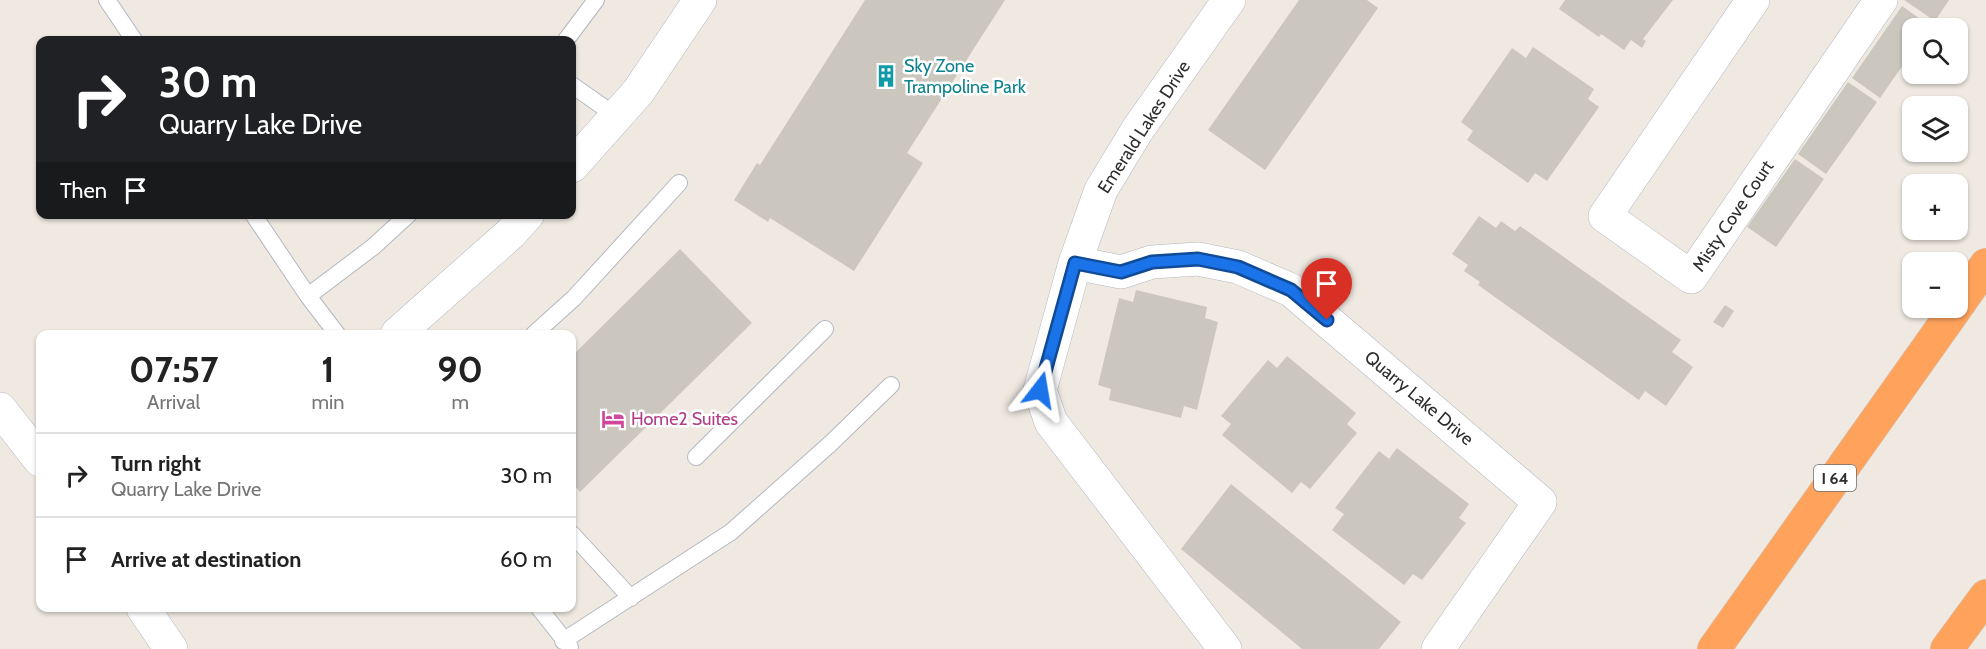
<!DOCTYPE html>
<html lang="en">
<head>
<meta charset="utf-8">
<style>
	:root { --surface:#fff; --page:#f2f2f2; --text:#222; --muted:#767676; --line:#e0e0e0 }
	body { margin:0; font-family:Cabin,sans-serif; background:var(--page); color:var(--text); height:100vh; display:flex; flex-direction:column; font-size:22px; white-space:nowrap }
	* { box-sizing:border-box; margin:0 }
	p { font-size:20px; color:var(--muted) }
	.icon { flex:none; width:33px; height:33px; fill:none; stroke:currentColor; stroke-width:2; stroke-linecap:round; stroke-linejoin:round }
	.map { position:relative; flex:1; overflow:hidden }
	.panel { position:absolute; left:36px; top:330px; width:540px; height:282px; display:flex; flex-direction:column; background:var(--surface); border-radius:12px; box-shadow:0 2px 4px #0004 }
	.panel>* { flex:none }
	.banner { position:absolute; left:36px; top:36px; width:540px; height:183px; border-radius:12px; box-shadow:0 2px 4px #0004; background:#202124; color:#fff; overflow:hidden }
	.buttons { position:absolute; left:1902px; top:18px; display:grid; gap:12px }
	.buttons a { display:grid; place-items:center; width:66px; height:66px; border-radius:12px; background:var(--surface); box-shadow:0 2px 4px #0004; font-size:30px }
	.pin { position:absolute; display:grid; place-items:center; width:51px; height:51px; color:#fff; margin:-62px -26px; border-radius:50% 50% 50% 0; rotate:-45deg; box-shadow:0 0 6px #0007 }
	.pin .icon { rotate:45deg }
	.me { position:absolute; width:66px; margin:-33px; rotate:14deg; stroke-linejoin:round; filter:drop-shadow(0 0 4px #0008) }
	.turn { display:flex; align-items:center; gap:21px; height:126px; padding:0 24px; font-size:27px }
	.turn .icon { width:78px; height:78px; stroke-width:2.5 }
	.turn b { display:block; font-size:42px; line-height:51px }
	.then { display:flex; align-items:center; height:57px; padding:0 24px; background:#0003; gap:12px; font-size:22px }
	.eta { display:flex; justify-content:space-evenly; align-items:center; height:102px; text-align:center }
	.eta b { font-size:36px; font-weight:700; line-height:42px }
	ul { padding:0; list-style:none }
	li { display:flex; align-items:center; gap:18px; height:84px; padding:0 24px; border-top:2px solid var(--line) }
	li div { flex:1 }
	li b { display:block; font-size:22px }
	li em { font-style:normal }
	.map>svg:first-child { display:block }
	.building { fill:#cbc7bf }
	.lines { fill:none; stroke-linecap:round; stroke-linejoin:round }
	.service-casing { stroke:#b4b7c1; stroke-width:18 }
	.minor-casing { stroke:#b4b7c1; stroke-width:34 }
	.motorway-casing { stroke:#c9c9c9; stroke-width:34 }
	.service { stroke:#fff; stroke-width:16 }
	.minor { stroke:#fff; stroke-width:33 }
	.motorway { stroke:#ffa35c; stroke-width:33 }
	.route-casing { stroke:#114b97; stroke-width:15 }
	.route { stroke:#1a73e8; stroke-width:10 }
	.labels { text-anchor:middle; stroke-width:5; stroke-linejoin:round; paint-order:stroke }
	.shield { fill:#fff; stroke:#6d6d6d; stroke-width:1.5 }
	.shield-label { font-size:16px; font-weight:bold; fill:#2e2e2e }
	.culture-label { font-size:18px; fill:#0d838f; stroke:#fff; text-anchor:start }
	.street-label { font-size:18px; fill:#2e2e2e; stroke:#fff }
	.hotel-label { font-size:18px; fill:#b23c85; stroke:#fff; text-anchor:start }
</style>
</head>
<body>
<div class="map">
<svg width="1986" height="649" viewBox="0 0 1986 649">
	<rect width="100%" height="100%" fill="#efe9e1"/>
	<!-- building -->
	<path class="building" d="M865 0H1005L907 153 923 163 854 271 770 218 768 222 734 200 757 163 760 165Z
		M1299 0H1367L1378 8 1265 170 1208 130Z
		M1565 0H1673L1643 39 1646 41 1642 48 1631 40 1624 50 1601 34 1599 37 1559 9Z
		M1904 0H1949L1935 21Z
		M1902 6 1930 26 1929 28H1912V52L1880 98 1852 78Z
		M1533 47 1594 89 1588 99 1599 107 1547 181 1535 173 1528 183 1467 140 1473 131 1461 122 1512 48 1526 58Z
		M1848 82 1877 102 1826 174 1798 154Z
		M1795 159 1824 179 1776 247 1747 227Z
		M1479 216 1496 228 1501 221 1515 231 1520 226 1681 340 1672 352 1693 367 1666 406 1645 391 1639 400 1478 285 1480 282 1464 271 1468 265 1452 254Z
		M680 249 752 323 580 492 572 483V356Z
		M1136 290 1207 307 1205 318 1218 322 1197 410 1184 406 1181 418 1109 400 1111 389 1098 385 1119 298 1133 302Z
		M1725 305 1734 311 1723 328 1713 322Z
		M1287 356 1356 413 1347 424 1357 433 1310 489 1301 482 1292 493 1222 435 1231 424 1221 416 1268 360 1277 368Z
		M1397 448 1469 504 1459 518 1466 523 1422 580 1413 574 1404 585 1332 530 1344 514 1335 508 1379 451 1389 459Z
		M1231 484 1401 622 1379 649H1302L1181 549Z"/>
	<g class="lines">
		<!-- service casing -->
		<g class="service-casing">
			<path id="service" d="M107 0 134 40
				M566 40 596 0
				M572 85 616 116
				M253 214 308 296 373 247 409 214
				M308 296 337 334
				M534 334 574 298 679 183
				M696 457 825 329
				M572 534 631 598
				M539 608 570 647
				M563 641 731 532 830 444 891 385"/>
		</g>
		<!-- minor casing -->
		<g class="minor-casing">
			<path id="minor" d="M1753 0 1605 216 1691 277 1881 0
				M572 166 638 92 700 0
				M1075 263 1121 272 1152 262 1198 259 1238 267 1291 290 1540 502 1438 649
				M397 334 511 233 528 214
				M0 409 40 460
				M143 608 171 649
				M1225 649 1051 422 1040 390 1075 263 1101 190 1138 129 1229 0"/>
		</g>
		<!-- motorway casing -->
		<g class="motorway-casing">
			<path id="motorway" d="M1958 305 1986 265
				M1714 649 1956 308
				M1947 649 1986 596"/>
		</g>
		<!-- service -->
		<use href="#service" class="service"/>
		<!-- minor -->
		<use href="#minor" class="minor"/>
		<!-- motorway -->
		<use href="#motorway" class="motorway"/>
	</g>
	<g class="lines">
		<!-- route casing -->
		<g class="route-casing">
			<path id="route" d="M1040 390 1075 263 1121 272 1152 262 1198 259 1238 267 1291 290 1327 320"/>
		</g>
		<!-- route -->
		<use href="#route" class="route"/>
	</g>
	<!-- icons -->
	<defs>
		<g id="building-bare" transform="scale(1.8)"><path d="M-4-6H4V6H1V3H-1V6H-4ZM-2.5-4.3h1.7v1.8h-1.7ZM.8-4.3h1.7v1.8H.8ZM-2.5-1h1.7V.8h-1.7ZM.8-1h1.7V.8H.8Z" fill="#0f9aa8" stroke="#fff" stroke-width="2.5" paint-order="stroke"/></g>
		<g id="hotel-bare" transform="scale(1.8)"><path d="M-6-4.5h1.5V1H6V5H4.5V3h-9V5H-6ZM-4 0a1.8 1.8 0 1 1 3.6 0ZM.5 0V-2.5h3Q6-2.5 6 0Z" fill="#d1479c" stroke="#fff" stroke-width="2.5" paint-order="stroke"/></g>
	</defs>
	<g fill-rule="evenodd">
		<use href="#building-bare" x="886" y="76"/>
		<use href="#hotel-bare" x="613" y="419"/>
	</g>
	<g class="labels">
		<!-- shield labels -->
		<rect class="shield" x="1814" y="465" width="42" height="26" rx="4.5"/>
		<g class="shield-label">
			<text x="1835" y="484">I 64</text>
		</g>
		<!-- culture labels -->
		<g class="culture-label">
			<text x="904" y="72">Sky Zone<tspan x="904" dy="21">Trampoline Park</tspan></text>
		</g>
		<!-- street labels -->
		<g class="street-label">
			<text transform="translate(1144 127) rotate(-57)" y="6">Emerald Lakes Drive</text>
			<text transform="translate(1733 216) rotate(-56)" y="6">Misty Cove Court</text>
			<text transform="translate(1419 398) rotate(40)" y="6">Quarry Lake Drive</text>
		</g>
		<!-- hotel labels -->
		<g class="hotel-label">
			<text x="631" y="425">Home2 Suites</text>
		</g>
	</g>
</svg>
<div class="buttons">
<a><svg class="icon" aria-label="search" viewBox="0 0 24 24"><circle cx="10" cy="10" r="6"/><path d="M15 15l6 6"/></svg></a>
<a><svg class="icon" aria-label="layers" viewBox="0 0 24 24"><path d="M12 4l9 5-9 5-9-5zM3 14l9 5 9-5"/></svg></a>
<a>+</a>
<a>−</a>
</div>
<div class="pin" style="left:1327px;top:320px;background:#d93025"><svg class="icon" aria-label="arrive" viewBox="0 0 24 24"><path d="M6 21V4h12l-3 4 3 4H6"/></svg></div>
<svg class="me" style="left:1040px;top:390px" viewBox="-20 -20 40 40"><path d="M0-17L14 15 0 8-14 15z" fill="#1a73e8" stroke="#fff" stroke-width="4"/></svg>
<div class="banner">
<div class="turn"><svg class="icon" aria-label="right" viewBox="0 0 24 24"><path d="M7 20v-9h11M14 6l5 5-5 5"/></svg><div><b>30 m</b>Quarry Lake Drive</div></div>
<div class="then">Then<svg class="icon" aria-label="arrive" viewBox="0 0 24 24"><path d="M6 21V4h12l-3 4 3 4H6"/></svg></div>
</div>
<section class="panel">
<div class="eta">
<div><b>07:57</b><p>Arrival</p></div>
<div><b>1</b><p>min</p></div>
<div><b>90</b><p>m</p></div>
</div>
<ul>
<li><svg class="icon" aria-label="right" viewBox="0 0 24 24"><path d="M7 20v-9h11M14 6l5 5-5 5"/></svg><div><b>Turn right</b><p>Quarry Lake Drive</p></div><em>30 m</em></li>
<li><svg class="icon" aria-label="arrive" viewBox="0 0 24 24"><path d="M6 21V4h12l-3 4 3 4H6"/></svg><div><b>Arrive at destination</b></div><em>60 m</em></li>
</ul>
</section>
</div>
</body>
</html>
